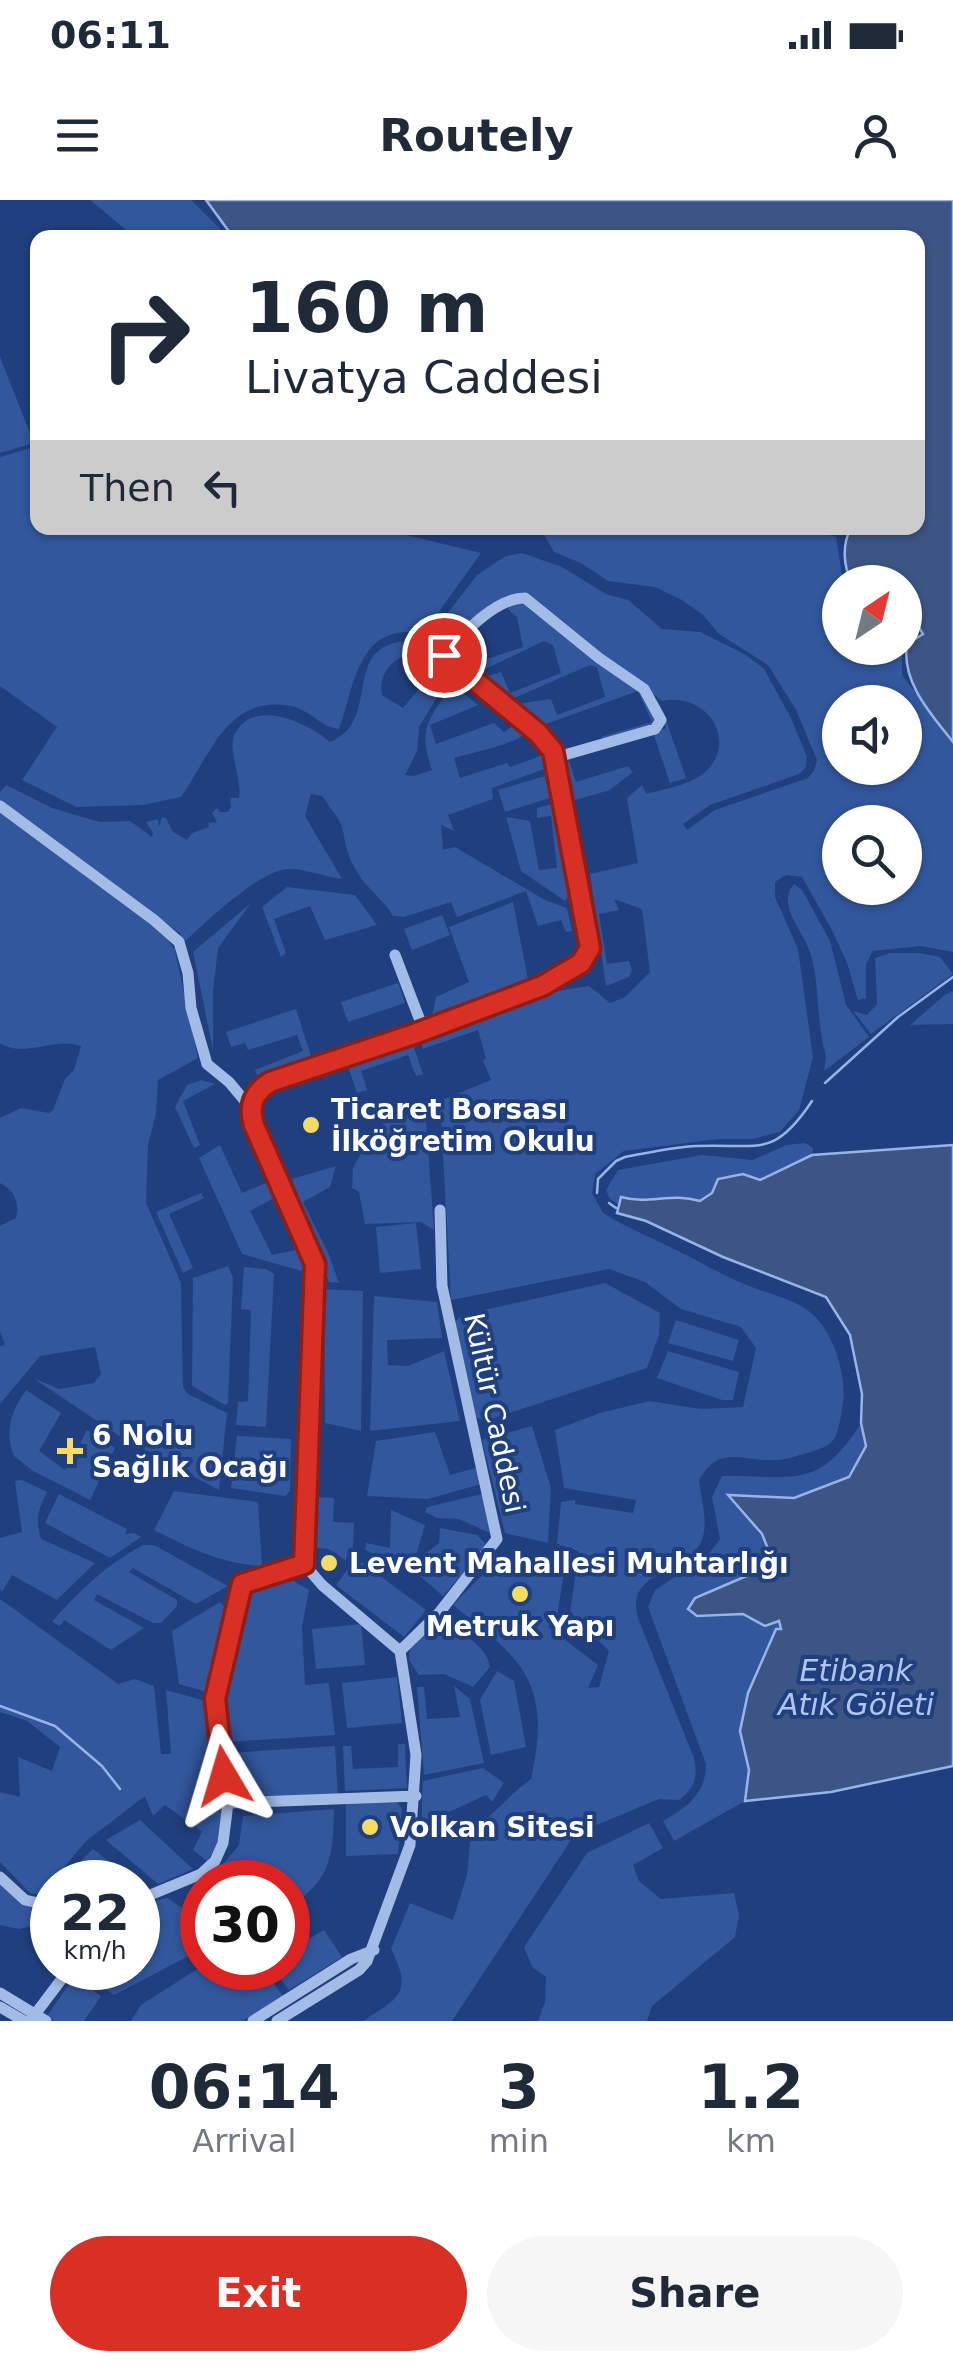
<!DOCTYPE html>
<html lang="en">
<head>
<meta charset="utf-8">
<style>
	:root { --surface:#fff; --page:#f6f6f7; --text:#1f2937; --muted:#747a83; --accent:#d93025 }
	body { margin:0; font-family:"DejaVu Sans",sans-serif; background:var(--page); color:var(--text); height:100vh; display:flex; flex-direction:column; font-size:38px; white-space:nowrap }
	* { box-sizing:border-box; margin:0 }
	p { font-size:32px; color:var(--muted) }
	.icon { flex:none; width:55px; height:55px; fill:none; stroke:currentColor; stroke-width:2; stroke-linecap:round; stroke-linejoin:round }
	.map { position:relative; height:1821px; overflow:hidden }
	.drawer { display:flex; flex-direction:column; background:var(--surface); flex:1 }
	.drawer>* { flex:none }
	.banner { position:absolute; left:30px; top:30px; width:895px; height:305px; border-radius:20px; box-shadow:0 2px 8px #0004; background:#fff; color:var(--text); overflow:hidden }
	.needle { width:65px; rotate:35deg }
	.buttons { position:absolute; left:822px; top:365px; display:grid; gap:20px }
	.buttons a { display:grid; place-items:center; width:100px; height:100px; border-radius:50%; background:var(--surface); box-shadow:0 2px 8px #0004; font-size:50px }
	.speed { position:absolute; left:30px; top:1660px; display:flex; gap:20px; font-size:50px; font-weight:700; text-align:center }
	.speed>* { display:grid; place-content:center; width:130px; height:130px; border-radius:50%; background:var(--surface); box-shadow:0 2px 8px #0004; line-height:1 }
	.speed small { font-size:25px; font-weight:400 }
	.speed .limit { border:15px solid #d22; background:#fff; color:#111 }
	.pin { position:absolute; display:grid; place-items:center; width:85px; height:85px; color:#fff; margin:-42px; border:5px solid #fff; border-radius:50%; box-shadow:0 2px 10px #0007 }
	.me { position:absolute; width:110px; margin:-55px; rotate:353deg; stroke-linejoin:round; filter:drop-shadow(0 0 8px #0008) }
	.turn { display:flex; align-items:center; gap:35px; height:210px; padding:0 50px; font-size:45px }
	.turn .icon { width:130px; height:130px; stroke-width:2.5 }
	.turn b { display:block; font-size:70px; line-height:85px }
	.then { display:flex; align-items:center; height:95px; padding:0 50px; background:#0003; gap:20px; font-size:38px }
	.eta { display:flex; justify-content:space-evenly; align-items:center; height:170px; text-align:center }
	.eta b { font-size:60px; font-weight:700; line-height:70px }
	.cta { display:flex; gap:20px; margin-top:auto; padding:20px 50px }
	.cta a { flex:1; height:115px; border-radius:60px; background:var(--accent); color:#fff; font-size:40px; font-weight:700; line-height:115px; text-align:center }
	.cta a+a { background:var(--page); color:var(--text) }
	.status { display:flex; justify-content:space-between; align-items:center; height:70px; padding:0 50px; background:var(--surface); direction:ltr }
	.status svg { height:28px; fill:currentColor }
	header { display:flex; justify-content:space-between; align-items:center; height:130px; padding:0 50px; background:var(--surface); font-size:45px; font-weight:700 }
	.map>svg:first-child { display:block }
	.green { fill:#32579c; fill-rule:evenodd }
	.water { fill:#3d5584; stroke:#97b4e9; stroke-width:2.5 }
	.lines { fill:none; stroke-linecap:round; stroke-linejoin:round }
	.stream { stroke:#97b4e9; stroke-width:2.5 }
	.minor { stroke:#a3bbe7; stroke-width:11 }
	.route-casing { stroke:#8d1f18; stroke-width:25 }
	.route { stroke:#d93025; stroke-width:18 }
	.poi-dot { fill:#f5da64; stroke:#203f7e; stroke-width:4 }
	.labels { text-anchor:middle; stroke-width:8; stroke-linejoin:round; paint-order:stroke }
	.poi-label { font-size:28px; font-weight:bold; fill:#fff; stroke:#203f7e; text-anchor:start }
	.street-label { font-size:28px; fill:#fff; stroke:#203f7e }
	.water-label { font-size:30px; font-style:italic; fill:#afc5ef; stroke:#203f7e }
</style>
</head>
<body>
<div class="status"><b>06:11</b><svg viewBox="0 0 49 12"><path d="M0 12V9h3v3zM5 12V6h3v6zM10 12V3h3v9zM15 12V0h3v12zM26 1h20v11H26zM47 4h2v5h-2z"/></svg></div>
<header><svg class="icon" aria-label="menu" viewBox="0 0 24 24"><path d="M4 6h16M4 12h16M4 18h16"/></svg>Routely<svg class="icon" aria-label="person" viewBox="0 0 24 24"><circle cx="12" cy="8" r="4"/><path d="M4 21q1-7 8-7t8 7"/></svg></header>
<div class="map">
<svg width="953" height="1821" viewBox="0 0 953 1821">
	<rect width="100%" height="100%" fill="#203f7e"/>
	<!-- green -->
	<path class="green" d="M90 0H191L228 37H122L125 29Z
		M0 157 34 243 0 253Z
		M34 247 38 248V328H377L481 353 425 431C415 432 403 431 393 434 355 444 351 499 339 529 322 528 309 509 291 506 228 494 211 554 181 597L143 605 76 607 22 580 57 527 0 486V257Z
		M540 328H807L836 337 843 382H840L837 422 840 448H902V475L953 542V752L921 746 873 751 866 764V798L858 800 847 763 832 730 802 677 786 675 775 682V697L798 749 813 857 799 910 780 932 752 939H718L624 951 595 974 592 993 603 1013C627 1028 653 1038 678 1051 701 1062 723 1076 747 1085 767 1094 793 1098 810 1112 833 1130 847 1175 843 1203 836 1248 836 1244 794 1257 751 1270 723 1237 699 1280 701 1299 710 1327 700 1344 682 1375 625 1371 638 1418L694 1558C698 1579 695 1587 679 1600L659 1599 575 1634 452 1821H363C400 1797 413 1793 391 1749L410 1703 453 1720 467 1675 471 1631C494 1615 509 1595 531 1579 552 1483 524 1461 453 1405 502 1355 494 1355 565 1366L557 1417 548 1427 598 1465 588 1488 599 1487 609 1451 570 1412 579 1351 557 1344 561 1302 575 1300V1304L633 1313 636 1300 564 1288 555 1230 600 1213 650 1201 700 1209 743 1207 756 1148 741 1127 681 1109 645 1082 609 1069 451 1100 440 901 491 880 483 860 486 858 478 830 423 849 421 841 545 793 589 786 610 803 625 797 650 772 642 709 614 699 619 710 599 714 607 764 629 761 632 770 629 777 606 786 590 674 638 663 627 598 642 585 646 594C664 589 685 586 700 576 742 546 709 491 662 501L529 396 519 393 509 396 458 429 442 445 435 435 437 427 477 375 506 356 522 353 562 367 606 394 628 400 662 429 700 432 746 455 764 469 791 518 807 557 806 567 799 574 710 605 683 624 687 630 715 610 808 578 814 571 817 560 796 510 768 465 719 434 703 415 682 400 655 387 608 381 581 363 554 352ZM840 502H905V568H840ZM840 622H905V688H840Z
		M523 401 641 490 657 520 652 525 602 540 601 537 652 522 638 491 535 528 510 505 551 499 557 515 605 497 597 468 590 465 505 502 478 479 501 472 510 493 561 473 553 445 544 441 473 475 450 454 467 436 475 463 523 447 517 417 508 409 512 404Z
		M423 438 427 447C403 454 377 465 382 495L403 508 433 472 430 469 443 463 453 471 419 527 417 551 405 575 414 576 432 570C417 526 430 520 452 484L478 505 430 525 436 544 494 523 504 532 514 525 526 533C513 545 473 552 454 558L460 578 507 563 510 567 543 555 547 568 492 588 493 599 448 615 454 631 441 625 443 650 455 647 545 700 567 708 572 731 566 732 561 720 538 726 526 691 457 717 451 702 404 717 393 716C382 697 364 687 354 667 347 654 345 643 343 630 340 618 328 606 322 596L311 594 305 616 342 679C326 677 303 668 288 669 258 670 197 730 175 751L198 858 158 880 156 914 148 944 146 1003 181 1083 183 1187 188 1194 227 1213 219 1290 124 1239 33 1178 59 1189 94 1183 101 1174 95 1147 40 1156 0 1204V1146L5 1145 0 1131V1026L16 1018C20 1002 14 990 0 983V918L21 908 49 913 53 910 65 879 74 870 81 846C54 836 25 859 0 843V608L166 736 174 749 181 734 0 601V592L6 585 52 608 100 622 130 621 152 637 153 633 146 622 158 619 159 627 162 617 166 618 173 632 187 640 192 633 209 627 208 623 217 622 212 613 217 608 220 612H228L231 607 230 598H239C242 579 228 550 234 536 251 496 309 523 330 542 372 526 354 472 377 452 389 441 408 440 423 438Z
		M665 517 686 578 670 583 653 532 666 528 663 518Z
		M569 561 576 582 628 566 633 572 610 590 572 601 565 562Z
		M545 576 550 598 505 612 498 590Z
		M552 604 569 695 565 701 521 671 506 617 530 621 539 670 557 668 551 616 537 618V608Z
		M794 684 802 690 830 741 846 805 869 837 824 871 826 856C816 823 820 787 811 755 805 732 775 705 794 684Z
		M287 687 355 695 377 725 325 740 310 706 274 719 286 753 281 757 262 707Z
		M513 702 529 785 432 817 436 797 469 782 449 727Z
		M251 703 218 748 213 791V850L193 752Z
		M442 715 450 735 412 750 404 729Z
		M920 753 940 757 953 774 871 834 853 811 867 815 877 804 875 758 890 753Z
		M398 783 405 803 348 822 341 802Z
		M953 791V824L910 825 946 794Z
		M296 809 312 859 258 878 255 870 303 851 297 835 248 850 245 843 231 847 226 832Z
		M412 842 423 874 416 876 408 855 361 871 367 890 357 893 347 864Z
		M201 880 215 884 183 901 200 945 194 948 175 907 187 885Z
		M425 907 434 1030 421 1022 365 1024 359 992 352 988 353 968 374 928Z
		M805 943 813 948 812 955 759 980 743 974 700 1001C670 992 650 1005 621 997L618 1004 610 999 606 990 618 970 702 955 753 960 786 945Z
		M220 945 242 993 268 982 276 997 250 1011 272 1055 301 1049 305 1072 242 1054 199 958Z
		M336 966 330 987 303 1002 329 1055 339 1083 329 1082 292 979Z
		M201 993 204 998 169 1014 193 1068 183 1073 156 1012Z
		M416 1023 421 1069 380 1073 376 1027Z
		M228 1066 233 1078 228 1203 225 1205 192 1186 193 1078Z
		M244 1067 266 1069 274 1074 266 1227 236 1225 238 1202 248 1201 251 1110 241 1109Z
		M605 1083 660 1113 659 1135 647 1168 485 1221 472 1216 454 1123 462 1115Z
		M324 1089 363 1091 361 1231 325 1223Z
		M374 1096 437 1102 442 1138 387 1140 388 1165 408 1166 444 1151 460 1221 370 1231Z
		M676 1120 739 1140 733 1161 668 1143Z
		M668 1151 739 1172 733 1200H722L657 1178Z
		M26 1190 61 1213 39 1251 65 1270 69 1263 74 1266 85 1246 80 1243 87 1230 115 1248 90 1300 33 1271 14 1256C4 1231 11 1212 26 1190Z
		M861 1223 866 1246 849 1277 794 1298 729 1296C742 1314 760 1329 768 1349L756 1372 731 1384 716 1417 743 1414 765 1426 779 1420 781 1429 748 1493 740 1530 749 1570 745 1601 674 1641 663 1621C688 1607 706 1593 706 1564L648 1407 655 1390 708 1355 720 1339 712 1297 722 1276C792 1275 818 1292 861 1223Z
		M532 1226 551 1288 548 1343 505 1333 482 1240Z
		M435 1232 450 1275 476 1268 481 1284 428 1299 367 1296 376 1241Z
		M237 1236 291 1239 290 1291 285 1296 231 1288Z
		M22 1280 47 1292C38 1310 35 1320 41 1339L95 1363 57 1400 12 1375 2 1392 0 1389V1338L22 1332 15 1281Z
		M174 1291 258 1302 262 1366C222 1364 189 1348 154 1330Z
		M59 1294 127 1329 125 1334 134 1333 141 1337 110 1358 45 1323Z
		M482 1294 492 1334 459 1319 437 1318 425 1312 427 1307Z
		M318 1297 334 1298 333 1322 354 1323 353 1348 345 1360 328 1349 314 1348Z
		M391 1310 425 1325 413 1365 395 1362 390 1366 365 1349 366 1343 390 1348Z
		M440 1328 477 1335 487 1345 443 1396 414 1371 417 1360 439 1343Z
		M143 1345H154L228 1386 196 1404 133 1368 129 1372 177 1400V1406L161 1423H153L97 1394 94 1400 144 1428 111 1450 64 1420 60 1426 52 1422C79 1391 106 1365 143 1345Z
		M356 1358 426 1410 404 1437 336 1385Z
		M283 1375 309 1390 302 1427 305 1485 329 1483 335 1535 227 1542 224 1493 238 1455 245 1401 250 1389 255 1385Z
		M0 1399 118 1484 135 1479 154 1486 161 1554H171L166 1490 209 1502C208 1514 205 1529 208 1541 220 1583 235 1621 207 1661L193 1650 202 1632 165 1605 153 1616 145 1596 86 1641 41 1695 30 1693 0 1662V1592L20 1597 18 1557 52 1571 60 1547 27 1521 0 1512Z
		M220 1402 231 1415 210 1493 179 1484 172 1431Z
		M437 1419C456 1430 487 1444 490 1467L473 1487 444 1474 419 1475 409 1460 410 1449Z
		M361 1424 365 1465 316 1469 312 1429Z
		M497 1471 514 1481 526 1547 491 1555 480 1500Z
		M397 1477 402 1523 347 1528 342 1483Z
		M454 1486 470 1499 484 1563 424 1575 417 1487H424L427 1519 460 1517Z
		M398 1544H405L407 1588 345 1591 343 1546H351L353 1569 398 1567Z
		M335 1546 338 1595 232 1601 229 1553Z
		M483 1568 504 1583 492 1602 486 1595 449 1612 456 1629 440 1635 421 1633 423 1581Z
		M346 1601H396L402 1609 398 1654 346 1656Z
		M334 1609C333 1658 331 1680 288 1708V1682H219L214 1675 239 1645 243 1616Z
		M140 1620 193 1669 158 1684 106 1640Z
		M649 1623 663 1648 633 1665 639 1681 661 1699 734 1693 739 1715 735 1737 652 1806 647 1821H538L545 1802 546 1777 532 1767 524 1747 587 1653Z
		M93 1649 136 1682H59Z
		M0 1681 52 1708V1734L35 1725 19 1729 0 1725Z
		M167 1698 202 1721V1749L114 1795 82 1772 83 1768H138V1705Z
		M324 1730 342 1757 289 1790 272 1768H288V1751Z
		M202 1766 262 1768 283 1796 243 1821H131L141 1805Z
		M74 1777 101 1796 84 1821H54L47 1816Z"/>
	<!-- water -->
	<path class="water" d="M206 0H953V542C931 514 901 482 907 444L923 434 918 426 905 420V382H852C843 367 842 344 851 328H918V38L233 37Z
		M953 945V1566L831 1592 745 1601 749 1570 740 1531 748 1493 776 1429H781L779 1421 765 1426 743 1414 697 1416 688 1409 695 1398 756 1372 768 1349 762 1334 728 1295 794 1298 849 1277 866 1246 861 1223 862 1194 850 1135 826 1097 723 1057 646 1021 617 1013 621 997C650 1005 670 992 700 1001L712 993 718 979 743 974 760 980 812 955Z"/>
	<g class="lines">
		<!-- stream -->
		<path class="stream" d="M825 883 898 817 953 777
			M597 993 598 979 616 961 625 957C648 953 672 947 696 946 758 943 773 960 812 901
			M609 1003 616 1008
			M0 1506 55 1526 102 1566 120 1589"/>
		<!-- minor -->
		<path class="minor" d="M0 606 154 720 179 742 188 773 191 808 207 864 229 882 250 907
			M395 755 424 831
			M400 1451 439 1413 497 1339 442 1086 440 1010
			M228 1603 416 1596
			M0 1677 25 1700 52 1706
			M138 1700 201 1674 215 1661 223 1643 228 1603 215 1499 242 1384 304 1364
			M0 1793 46 1821
			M0 1807 24 1821
			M30 1821 70 1768
			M253 1821 351 1759 374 1750
			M277 1821 359 1770 367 1761 410 1645 416 1555 400 1451 322 1385 304 1364 315 1064 251 915 250 907 257 892 270 882 424 831 541 786 581 763 590 748 591 740 556 568C555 560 555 552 550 545 529 518 472 479 444 455 463 434 495 398 525 398L599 458 644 489 661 520 655 529 554 558"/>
	</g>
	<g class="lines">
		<!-- route casing -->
		<g class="route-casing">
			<path id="route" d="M224 1576 215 1499 242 1384 304 1364 315 1064 254 925C248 906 253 893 270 882L414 834 542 786 581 763 590 748 553 551 538 533 444 455"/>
		</g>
		<!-- route -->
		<use href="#route" class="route"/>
	</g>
	<!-- markers -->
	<g class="poi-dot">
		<circle cx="311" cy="925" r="10"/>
		<path d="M65 1236h10v10h10v10h-10v10h-10v-10h-10v-10h10z"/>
		<circle cx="329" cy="1363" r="10"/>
		<circle cx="520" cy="1394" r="10"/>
		<circle cx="370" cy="1627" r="10"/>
	</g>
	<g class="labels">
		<!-- poi labels -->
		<g class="poi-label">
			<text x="331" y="919">Ticaret Borsası<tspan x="331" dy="32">İlköğretim Okulu</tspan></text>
			<text x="92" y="1245">6 Nolu<tspan x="92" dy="32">Sağlık Ocağı</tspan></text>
			<text x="349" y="1373">Levent Mahallesi Muhtarlığı</text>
			<text x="520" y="1436" text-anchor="middle">Metruk Yapı</text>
			<text x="390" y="1637">Volkan Sitesi</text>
		</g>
		<!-- street labels -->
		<g class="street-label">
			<text transform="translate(495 1213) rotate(78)" y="10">Kültür Caddesi</text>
		</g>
		<!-- water labels -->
		<g class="water-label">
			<text x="856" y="1481">Etibank<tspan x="856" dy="34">Atık Göleti</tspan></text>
		</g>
	</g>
</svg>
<div class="buttons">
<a><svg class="needle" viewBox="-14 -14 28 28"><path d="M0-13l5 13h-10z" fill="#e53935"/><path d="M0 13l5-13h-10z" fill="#747a83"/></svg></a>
<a><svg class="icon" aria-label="sound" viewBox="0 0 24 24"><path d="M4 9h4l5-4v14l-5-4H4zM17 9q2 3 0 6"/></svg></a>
<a><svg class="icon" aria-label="search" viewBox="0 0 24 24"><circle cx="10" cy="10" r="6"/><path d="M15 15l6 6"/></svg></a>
</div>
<div class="speed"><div>22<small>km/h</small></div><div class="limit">30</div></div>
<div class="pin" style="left:444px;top:455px;background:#d93025"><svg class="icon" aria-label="arrive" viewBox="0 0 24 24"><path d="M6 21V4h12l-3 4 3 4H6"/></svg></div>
<svg class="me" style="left:224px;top:1576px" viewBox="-20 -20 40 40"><path d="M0-17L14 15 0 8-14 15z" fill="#d93025" stroke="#fff" stroke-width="4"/></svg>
<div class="banner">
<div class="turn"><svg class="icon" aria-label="right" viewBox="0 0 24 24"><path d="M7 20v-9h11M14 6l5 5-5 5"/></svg><div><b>160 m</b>Livatya Caddesi</div></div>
<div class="then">Then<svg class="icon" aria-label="left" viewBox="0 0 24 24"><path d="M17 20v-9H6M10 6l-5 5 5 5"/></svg></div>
</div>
</div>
<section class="drawer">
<div class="eta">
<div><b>06:14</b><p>Arrival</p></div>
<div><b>3</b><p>min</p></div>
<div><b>1.2</b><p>km</p></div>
</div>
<div class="cta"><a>Exit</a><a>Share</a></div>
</section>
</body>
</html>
